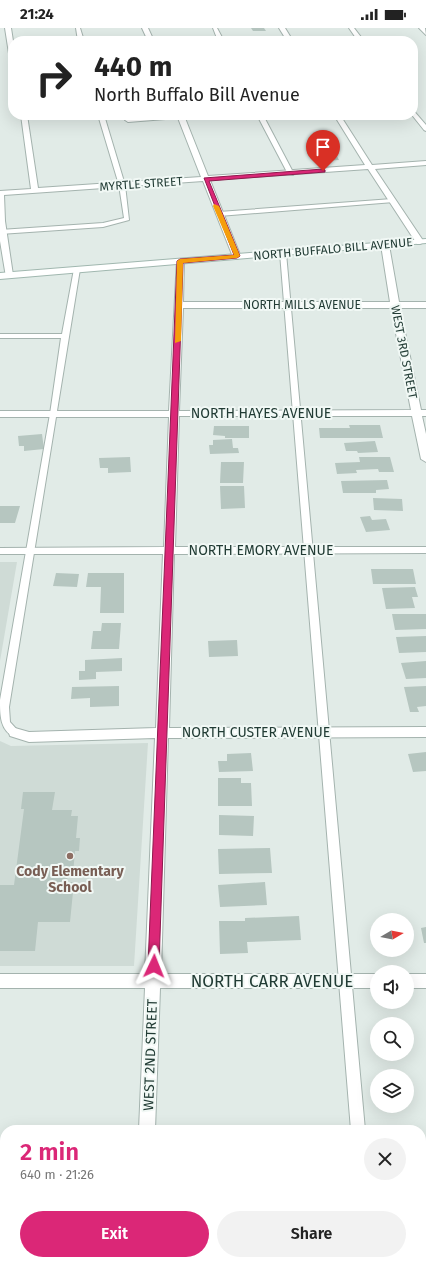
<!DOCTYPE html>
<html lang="en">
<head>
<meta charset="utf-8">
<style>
	:root { --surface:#fff; --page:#f2f2f2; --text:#222; --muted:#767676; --accent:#db2777 }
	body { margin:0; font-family:"Fira Sans",sans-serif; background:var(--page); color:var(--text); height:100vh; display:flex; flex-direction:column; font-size:15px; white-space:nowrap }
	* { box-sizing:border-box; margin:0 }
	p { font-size:13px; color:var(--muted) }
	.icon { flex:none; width:22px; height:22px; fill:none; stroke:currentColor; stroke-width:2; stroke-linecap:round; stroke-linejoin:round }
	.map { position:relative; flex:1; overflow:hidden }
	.sheet { position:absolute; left:0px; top:1097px; width:426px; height:140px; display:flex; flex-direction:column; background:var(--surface); border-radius:16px 16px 0 0; box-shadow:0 4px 16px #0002 }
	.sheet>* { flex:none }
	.banner { position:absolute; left:8px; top:8px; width:410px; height:84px; border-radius:16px; box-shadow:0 4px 16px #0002; background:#fff; color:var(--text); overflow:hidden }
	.needle { width:26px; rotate:80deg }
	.controls { position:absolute; left:370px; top:885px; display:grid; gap:8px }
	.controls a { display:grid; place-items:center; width:44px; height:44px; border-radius:50%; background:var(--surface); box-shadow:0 4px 16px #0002; font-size:20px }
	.pin { position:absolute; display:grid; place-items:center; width:34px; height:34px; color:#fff; margin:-41px -17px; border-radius:50% 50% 50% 0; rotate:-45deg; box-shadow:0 0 4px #0007 }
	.pin .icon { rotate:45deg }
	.me { position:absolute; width:44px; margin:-22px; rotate:2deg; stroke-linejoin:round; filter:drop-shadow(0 0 3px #0008) }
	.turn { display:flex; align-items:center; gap:14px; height:84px; padding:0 20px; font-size:18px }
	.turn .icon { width:52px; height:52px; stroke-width:2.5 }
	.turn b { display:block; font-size:28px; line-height:34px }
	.round { display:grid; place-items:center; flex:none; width:42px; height:42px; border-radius:21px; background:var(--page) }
	.summary { display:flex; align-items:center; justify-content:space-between; height:68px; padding:0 20px }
	h1 { font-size:24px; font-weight:600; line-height:30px; color:var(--accent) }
	.cta { display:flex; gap:8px; margin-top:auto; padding:8px 20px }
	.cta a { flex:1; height:46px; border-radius:24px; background:var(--accent); color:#fff; font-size:16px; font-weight:600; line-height:46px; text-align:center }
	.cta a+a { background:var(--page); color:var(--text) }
	.status { display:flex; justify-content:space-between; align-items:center; height:28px; padding:0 20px; background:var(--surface); direction:ltr }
	.status svg { height:11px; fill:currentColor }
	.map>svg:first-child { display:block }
	.built { fill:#cfdbd6 }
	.building { fill:#b6c6c0 }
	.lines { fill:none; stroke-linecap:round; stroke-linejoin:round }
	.lane-casing { stroke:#a4b3ae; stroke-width:2 }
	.street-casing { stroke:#a4b3ae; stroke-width:2 }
	.secondary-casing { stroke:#a0b7af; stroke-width:2 }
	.lane { fill:#fff; fill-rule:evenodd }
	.street { fill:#fff; fill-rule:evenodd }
	.secondary { fill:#fff; fill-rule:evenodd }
	.route { fill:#db2777; stroke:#8e194d }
	.slow { fill:#f59e0b }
	.education-dot { fill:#8d6e63; stroke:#f1f8f5; stroke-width:1.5 }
	.labels { text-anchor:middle; stroke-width:4; stroke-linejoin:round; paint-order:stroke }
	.far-street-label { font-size:12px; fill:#223c35; stroke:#f1f8f5 }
	.street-label { font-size:14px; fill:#223c35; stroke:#f1f8f5 }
	.education-label { font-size:14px; font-weight:bold; fill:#785e54; stroke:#f1f8f5 }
	.near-street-label { font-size:17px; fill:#223c35; stroke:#f1f8f5 }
</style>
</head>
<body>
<div class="status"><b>21:24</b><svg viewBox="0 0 49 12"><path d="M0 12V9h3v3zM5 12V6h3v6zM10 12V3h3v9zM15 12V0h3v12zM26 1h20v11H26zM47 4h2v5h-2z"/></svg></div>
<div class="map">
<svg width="426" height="1237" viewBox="0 0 426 1237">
	<rect width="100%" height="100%" fill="#e1ebe7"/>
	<!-- built -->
	<path class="built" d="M0 534H17L0 633Z
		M0 713 11 718 148 715 134 938H0Z"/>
	<!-- building -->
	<path class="building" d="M251 0H264L266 3H253Z
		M336 126 339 132 324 133 321 127Z
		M349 397H380L383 410H320L319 400H350Z
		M214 398H249V410H225V408L213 407Z
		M42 406 44 421 24 423V418H19L18 408Z
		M232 411 233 420H238L239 425 210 426 209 417H213V412Z
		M375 413 378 424 358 425 357 423H346L344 415Z
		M130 429 131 444 108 445V440H100L99 430Z
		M359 429H390L394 444H379L378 441 356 442 357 445 337 446 335 435 360 434Z
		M221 434H244L243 455H220Z
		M387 452 389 461 376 462V465H343L341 453Z
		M220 458H244L245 480 221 481Z
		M373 470 402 471 403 483 374 482Z
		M0 478H20L15 495H0Z
		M370 488 372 492 386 491 390 502 366 504 360 489Z
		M371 541H413L416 556H373Z
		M56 545 79 546 77 559 53 558Z
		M88 545H124V585H100L101 559H112H86Z
		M415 559 418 569H412L415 580 386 581 382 560Z
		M392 586H426V601L395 602Z
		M102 595H121L119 621H91L93 603H101Z
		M426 608V624L399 625 396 609Z
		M237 612 238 628 209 629 208 613Z
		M122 630V643L96 644V651L79 652V643H85V632Z
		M426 633V650L406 651 401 635Z
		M119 658V678L90 679V670L71 671 72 659Z
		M426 658V678L417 679 419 684H410L404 659Z
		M426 724V743L413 744 408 726Z
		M251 725 253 743 219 744 218 733H227V726Z
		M218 750H241V755H251L252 778H218Z
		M23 764H55L52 782H72L71 788H78L76 810H80L79 823H75L73 846H68L67 854H74L70 894H38L35 923H0V857H14L24 781H21Z
		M219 787 254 788 253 808 219 807Z
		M270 820 272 845 219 846 218 821Z
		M265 854 267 877 220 879 218 857Z
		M299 888 301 912 247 914 248 925 220 926 219 893H245V890Z
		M426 899V915H424L421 900Z"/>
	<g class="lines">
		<!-- lane casing -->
		<g class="lane-casing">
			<path id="lane" d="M76 0H80L84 13H78Z
				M213 0H217L224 13H218Z
				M349 0H354L364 13H358Z
				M413 82 426 97V103L424 102 412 87Z
				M98 87H104L125 157 129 192 103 199 0 206V202L103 195 124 190 119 157Z
				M257 87H263L294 146 293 147 288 146Z
				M392 171 394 172V174L219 188 216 186 219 184Z
				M283 223 286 225 365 1102H351L280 225Z
				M77 239 80 241 9 679 10 694 20 705 19 708 15 709C0 703 0 687 0 672L50 386 61 310H0V306H62L74 241Z
				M362 1232H378V1237H362Z"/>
		</g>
		<!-- street casing -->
		<g class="street-casing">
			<path id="street" d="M5 0H11L13 13V34L10 32Z
				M142 0H148L154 13H148Z
				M279 0H285L293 13H287Z
				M419 0H425L426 7Z
				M21 87H27L38 160 201 149 178 90 128 94 125 92 128 90 168 87H198L195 89 185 90 208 148 365 137 334 87H340L372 137 426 133V137L375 141 424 214 420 216H417L368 141 210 152 241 229 237 231 233 229 203 153 4 167 5 193 13 247 12 249H6L0 213V163L31 161Z
				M382 215H385L389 217 399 274H426V280H400L421 382H426V388H422L426 406V434L421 431 412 388H179L175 519H426V525L174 526 169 700 426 699V709L168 710 161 946H377V960H160L155 1102H139L145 960H0V946H145L155 710 29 714 10 708 9 705 10 702 15 700 29 704 156 700 163 526H0V520L164 519 169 389H0V383H169L177 231H180L184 233 183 274H390L381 217ZM183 280H391L411 382 179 383Z
				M407 946H426V960H407Z
				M133 1232H151V1237H133Z"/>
		</g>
		<!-- secondary casing -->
		<g class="secondary-casing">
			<path id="secondary" d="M426 211V215L0 251V245Z"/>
		</g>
		<!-- lane -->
		<use href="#lane" class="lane"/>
		<!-- street -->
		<use href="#street" class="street"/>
		<!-- secondary -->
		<use href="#secondary" class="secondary"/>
	</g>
	<!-- route -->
	<path class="route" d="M323 141 325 142V144L209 153 240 228 237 230 183 235 159 938 158 941 154 943 150 941 148 938 177 233 180 231 234 227 204 150Z"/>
	<!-- slow -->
	<path class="slow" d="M214 176 219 178 240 228 237 230 183 235 181 313 175 315 177 233 180 231 234 227 213 178Z"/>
	<!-- markers -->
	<circle class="education-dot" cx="70" cy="828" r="4"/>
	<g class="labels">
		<!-- far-street labels -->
		<g class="far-street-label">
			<text transform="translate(141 156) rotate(-4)" y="4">MYRTLE STREET</text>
			<text transform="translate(333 221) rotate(-5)" y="4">NORTH BUFFALO BILL AVENUE</text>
			<text x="302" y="281">NORTH MILLS AVENUE</text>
			<text transform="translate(404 324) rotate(79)" y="4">WEST 3RD STREET</text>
		</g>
		<!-- street labels -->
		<g class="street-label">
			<text x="261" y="390">NORTH HAYES AVENUE</text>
			<text x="261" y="527">NORTH EMORY AVENUE</text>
			<text x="256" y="709">NORTH CUSTER AVENUE</text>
			<text transform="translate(150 1027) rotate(-88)" y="5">WEST 2ND STREET</text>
		</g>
		<!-- education labels -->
		<g class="education-label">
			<text x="70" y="848">Cody Elementary<tspan x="70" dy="16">School</tspan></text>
		</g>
		<!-- near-street labels -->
		<g class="near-street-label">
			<text x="272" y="959">NORTH CARR AVENUE</text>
		</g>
	</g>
</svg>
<div class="controls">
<a><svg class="needle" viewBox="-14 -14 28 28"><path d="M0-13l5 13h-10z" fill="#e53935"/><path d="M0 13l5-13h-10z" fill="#767676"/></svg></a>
<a><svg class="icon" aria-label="sound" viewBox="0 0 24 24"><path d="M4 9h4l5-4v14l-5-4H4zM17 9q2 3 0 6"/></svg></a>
<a><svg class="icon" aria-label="search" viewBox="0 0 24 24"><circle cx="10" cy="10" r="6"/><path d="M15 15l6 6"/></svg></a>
<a><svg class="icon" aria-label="layers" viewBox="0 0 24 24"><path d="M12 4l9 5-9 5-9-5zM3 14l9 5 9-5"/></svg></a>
</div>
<div class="pin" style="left:323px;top:143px;background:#d93025"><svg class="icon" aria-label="arrive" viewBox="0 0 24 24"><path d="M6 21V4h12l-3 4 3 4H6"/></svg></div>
<svg class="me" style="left:154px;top:938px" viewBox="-20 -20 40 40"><path d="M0-17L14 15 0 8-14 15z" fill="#db2777" stroke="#fff" stroke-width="4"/></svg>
<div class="banner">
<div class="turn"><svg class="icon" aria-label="right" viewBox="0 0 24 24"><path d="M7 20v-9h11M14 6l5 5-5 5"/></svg><div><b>440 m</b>North Buffalo Bill Avenue</div></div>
</div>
<section class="sheet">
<div class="summary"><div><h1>2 min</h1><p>640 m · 21:26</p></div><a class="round"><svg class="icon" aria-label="close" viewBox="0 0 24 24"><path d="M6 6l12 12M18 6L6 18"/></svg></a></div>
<div class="cta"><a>Exit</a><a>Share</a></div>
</section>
</div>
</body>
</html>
